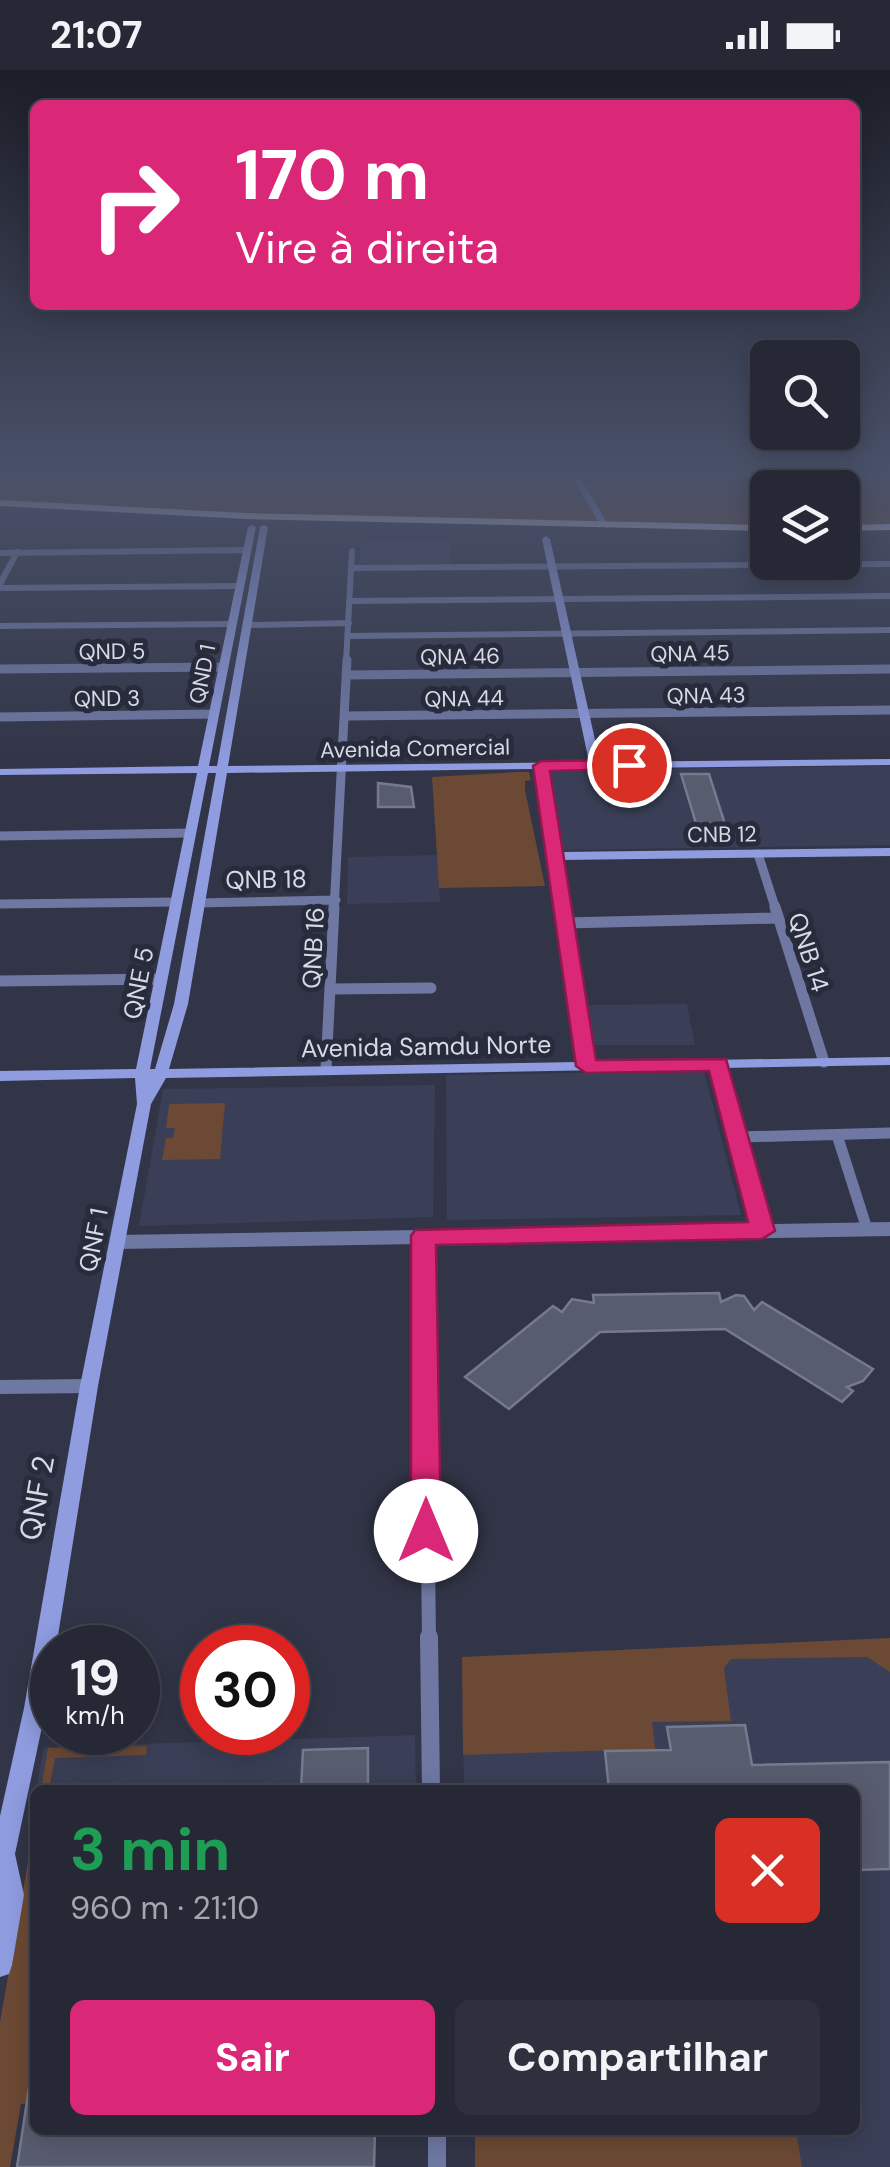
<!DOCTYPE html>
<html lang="pt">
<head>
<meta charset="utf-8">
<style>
	:root { --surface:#262835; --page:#2e303d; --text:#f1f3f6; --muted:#a4a6ad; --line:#424450; --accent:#db2777 }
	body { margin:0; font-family:"DM Sans",sans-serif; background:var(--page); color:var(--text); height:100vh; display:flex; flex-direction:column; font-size:38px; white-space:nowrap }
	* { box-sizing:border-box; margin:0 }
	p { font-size:32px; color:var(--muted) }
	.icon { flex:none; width:55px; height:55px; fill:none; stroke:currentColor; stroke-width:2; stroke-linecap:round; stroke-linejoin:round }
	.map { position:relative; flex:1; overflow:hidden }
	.details { position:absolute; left:30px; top:1715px; width:830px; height:350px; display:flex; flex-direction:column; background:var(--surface); border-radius:15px; box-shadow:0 5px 25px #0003,0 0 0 2px var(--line) }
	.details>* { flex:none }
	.banner { position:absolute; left:30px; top:30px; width:830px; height:210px; border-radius:15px; box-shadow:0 5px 25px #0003,0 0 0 2px var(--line); background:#db2777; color:#fff; overflow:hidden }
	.controls { position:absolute; left:750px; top:270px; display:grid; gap:20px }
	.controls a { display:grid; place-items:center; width:110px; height:110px; border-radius:15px; background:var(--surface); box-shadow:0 5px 25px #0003,0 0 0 2px var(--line); font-size:50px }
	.speed { position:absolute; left:30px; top:1555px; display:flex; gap:20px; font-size:50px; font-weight:700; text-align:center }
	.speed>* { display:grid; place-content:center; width:130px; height:130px; border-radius:50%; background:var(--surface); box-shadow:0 5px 25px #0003,0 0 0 2px var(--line); line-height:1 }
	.speed small { font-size:25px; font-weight:400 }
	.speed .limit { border:15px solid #d22; background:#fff; color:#111 }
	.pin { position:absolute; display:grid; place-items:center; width:85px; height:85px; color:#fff; margin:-42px; border:5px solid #fff; border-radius:50%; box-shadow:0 2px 10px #0007 }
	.me { position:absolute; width:110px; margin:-55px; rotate:0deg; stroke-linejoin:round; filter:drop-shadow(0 0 8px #0008) }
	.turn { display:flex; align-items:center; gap:35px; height:210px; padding:0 40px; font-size:45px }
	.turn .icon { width:130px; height:130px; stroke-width:2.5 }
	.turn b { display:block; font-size:70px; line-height:85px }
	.round { display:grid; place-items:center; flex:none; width:105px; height:105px; border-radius:15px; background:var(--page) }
	.overview { display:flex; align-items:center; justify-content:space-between; height:170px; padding:0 40px }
	h1 { font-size:60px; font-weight:700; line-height:75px; color:#1e9e55 }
	.action { display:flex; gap:20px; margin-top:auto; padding:20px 40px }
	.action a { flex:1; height:115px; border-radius:15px; background:var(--accent); color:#fff; font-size:40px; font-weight:700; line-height:115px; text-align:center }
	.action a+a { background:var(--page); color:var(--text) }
	.status { display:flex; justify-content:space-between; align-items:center; height:70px; padding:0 50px; background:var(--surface); direction:ltr }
	.status svg { height:28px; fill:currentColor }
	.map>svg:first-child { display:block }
	.built { fill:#3a3f57 }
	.green { fill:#6c4934 }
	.building { fill:#585c6f; stroke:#767a8e; stroke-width:2.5 }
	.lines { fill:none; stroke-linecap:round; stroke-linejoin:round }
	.street-far4 { stroke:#6f78a3; stroke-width:6 }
	.street-far3 { stroke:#6f78a3; stroke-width:9 }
	.street-far2 { stroke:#6f78a3; stroke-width:11 }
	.street-far1 { stroke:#6f78a3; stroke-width:14 }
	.street { stroke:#6f78a3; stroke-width:18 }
	.secondary { fill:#8f9ce0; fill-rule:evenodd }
	.highway { fill:#d3d8ed; fill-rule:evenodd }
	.route { fill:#db2777; stroke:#8e194d; stroke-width:2.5 }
	.labels { text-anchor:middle; stroke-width:10; stroke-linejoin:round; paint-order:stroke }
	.far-street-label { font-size:22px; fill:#d7dae5; stroke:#282b3c }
	.street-label { font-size:25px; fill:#d7dae5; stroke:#282b3c }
	.near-street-label { font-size:30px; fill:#d7dae5; stroke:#282b3c }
</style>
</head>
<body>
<div class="status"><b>21:07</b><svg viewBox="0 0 49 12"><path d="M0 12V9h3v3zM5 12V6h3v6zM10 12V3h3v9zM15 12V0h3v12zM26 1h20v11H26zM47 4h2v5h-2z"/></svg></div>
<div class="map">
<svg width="890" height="2097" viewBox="0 0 890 2097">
	<rect width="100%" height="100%" fill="#323547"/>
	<!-- built -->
	<path class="built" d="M361 472H451L450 494H359Z
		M890 696V775L559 780 545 700Z
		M437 785 440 832 347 834 348 787Z
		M687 934 695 975H591L586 935Z
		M704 1001 741 1145 447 1150 446 1005Z
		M435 1015 433 1147 139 1156 163 1019Z
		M890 1582V2097H480L479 2060H855V1720H464L462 1595Z
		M415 1665 416 1720H36L44 1677Z"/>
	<!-- green -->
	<path class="green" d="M0 398H890V455H843L842 418H768L767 455 287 445 0 430Z
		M518 702H529L531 710 525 711V720L545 816 439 818 432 707Z
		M225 1033 220 1089 162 1090 166 1068H173L175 1058H166L169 1034Z
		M890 1568V1602L867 1587 731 1589 724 1598 731 1651 652 1652 655 1679 463 1685 462 1587Z
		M147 1676 146 1685 55 1688 49 1720H41L48 1678Z
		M35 1752V2033L21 2034 10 2097H0V1952Z
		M475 2060H796L802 2097H475Z"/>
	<!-- building -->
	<path class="building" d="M681 704H709L731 773H702Z
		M378 713 411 717 414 737H378Z
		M719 1223 721 1232 736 1225 744 1226 754 1240 762 1232 873 1299 863 1311 847 1317 853 1321 842 1332 725 1259 600 1262 509 1339 465 1307 553 1236 562 1242 572 1229 594 1233 593 1225Z
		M745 1655 752 1695 890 1692V1799L855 1800V1720H609L605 1681 671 1680 667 1657Z
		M368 1678V1720H301L303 1680Z
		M29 2018 35 2019V2060H375L374 2097H17Z"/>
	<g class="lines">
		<!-- street-far4 -->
		<path class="street-far4" d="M0 483 247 480
			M351 498 890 494
			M0 514 17 482
			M0 518 240 516
			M349 531 890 526
			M248 555 349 553
			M0 556 232 554
			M349 566 890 560
			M346 592 352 481"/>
		<!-- street-far3 -->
		<path class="street-far3" d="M0 599 224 597
			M346 605 890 599
			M345 646 890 640
			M0 647 214 644
			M0 766 191 763
			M758 784 776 840
			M198 833 336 830
			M0 834 177 832
			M334 840 347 590"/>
		<!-- street-far2 -->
		<path class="street-far2" d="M775 837 824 992
			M565 853 778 848
			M0 911 161 909
			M331 919 431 918
			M718 994 761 1159
			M326 999 334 837
			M837 1065 867 1159
			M739 1067 890 1063"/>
		<!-- street-far1 -->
		<path class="street-far1" d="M761 1156 762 1161
			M424 1167 429 1569
			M118 1172 890 1159
			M0 1317 89 1316"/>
		<!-- street -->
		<path class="street" d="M429 1567 431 1720
			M437 2060V2097"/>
		<!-- secondary -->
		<path class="secondary" d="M567 398H575L609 456 608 458 601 456Z
			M252 455 256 457 209 696H217L260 457 264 455 268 457 228 696 589 692 542 469 546 466 550 469 600 692 890 689V695L547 699 560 782 890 778V786L561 790 592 992 890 987V995L166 1008 151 1034 98 1316 56 1578H52V1597L46 1638 15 1784 24 1825 12 1895 9 1904 0 1907V1746L24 1638 80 1316 137 1034 135 1008 0 1011V1001L136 999 197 703 0 705V699L198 696 248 457ZM536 699 578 992 169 999 188 934 227 703ZM208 703H216L174 934 155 999H150Z"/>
		<!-- highway -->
		<path class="highway" d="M0 430 247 443 768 455V461L247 449 0 436Z
			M890 454V460L842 461V455Z"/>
	</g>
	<!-- sky -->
	<linearGradient id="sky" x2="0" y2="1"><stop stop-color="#1c1d27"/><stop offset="0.58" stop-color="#495169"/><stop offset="1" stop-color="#495169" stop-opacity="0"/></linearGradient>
	<rect width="890" height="692" fill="url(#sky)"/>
	<!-- route -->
	<path class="route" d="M629 690 637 695 635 699 550 701 596 990 726 989 775 1161 762 1169 436 1175 441 1461 436 1470 426 1474 415 1470 411 1461V1166L415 1160 748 1152 709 1001 586 1003 576 996 533 696 541 691Z"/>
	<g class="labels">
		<!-- far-street labels -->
		<g class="far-street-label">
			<text transform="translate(112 581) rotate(-1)" y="8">QND 5</text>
			<text transform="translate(690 583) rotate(-1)" y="8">QNA 45</text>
			<text transform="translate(460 586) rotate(-1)" y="8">QNA 46</text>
			<text transform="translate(202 604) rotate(-79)" y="8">QND 1</text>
			<text transform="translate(706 625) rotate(-1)" y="8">QNA 43</text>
			<text transform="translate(107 628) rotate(-1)" y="8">QND 3</text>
			<text transform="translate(464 628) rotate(-1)" y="8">QNA 44</text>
			<text transform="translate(415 678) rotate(-1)" y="8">Avenida Comercial</text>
			<text transform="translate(722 764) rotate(-1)" y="8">CNB 12</text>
		</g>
		<!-- street labels -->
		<g class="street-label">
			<text transform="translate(266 809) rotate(-1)" y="9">QNB 18</text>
			<text transform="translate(313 878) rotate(-87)" y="9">QNB 16</text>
			<text transform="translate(809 882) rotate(72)" y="9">QNB 14</text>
			<text transform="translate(138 913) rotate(-79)" y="9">QNE 5</text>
			<text transform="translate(426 976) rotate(-1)" y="9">Avenida Samdu Norte</text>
			<text transform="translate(93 1170) rotate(-79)" y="9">QNF 1</text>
		</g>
		<!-- near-street labels -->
		<g class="near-street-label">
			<text transform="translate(37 1428) rotate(-80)" y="10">QNF 2</text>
		</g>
	</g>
</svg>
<div class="controls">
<a><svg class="icon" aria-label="search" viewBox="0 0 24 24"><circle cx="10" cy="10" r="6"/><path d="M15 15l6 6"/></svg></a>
<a><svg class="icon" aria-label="layers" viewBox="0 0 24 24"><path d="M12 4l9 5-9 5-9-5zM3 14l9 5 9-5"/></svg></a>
</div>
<div class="speed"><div>19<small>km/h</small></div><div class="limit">30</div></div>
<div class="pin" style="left:629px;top:695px;background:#d93025"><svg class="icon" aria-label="arrive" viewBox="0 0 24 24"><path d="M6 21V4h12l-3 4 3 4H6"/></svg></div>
<svg class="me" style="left:426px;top:1461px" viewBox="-20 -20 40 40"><circle r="19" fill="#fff"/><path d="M0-13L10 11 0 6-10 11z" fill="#db2777"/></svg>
<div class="banner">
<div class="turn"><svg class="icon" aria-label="right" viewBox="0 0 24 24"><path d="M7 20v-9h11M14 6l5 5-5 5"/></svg><div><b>170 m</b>Vire à direita</div></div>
</div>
<section class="details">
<div class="overview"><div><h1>3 min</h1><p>960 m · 21:10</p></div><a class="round" style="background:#d93025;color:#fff"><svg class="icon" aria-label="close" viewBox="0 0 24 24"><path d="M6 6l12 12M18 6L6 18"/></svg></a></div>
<div class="action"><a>Sair</a><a>Compartilhar</a></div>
</section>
</div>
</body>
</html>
